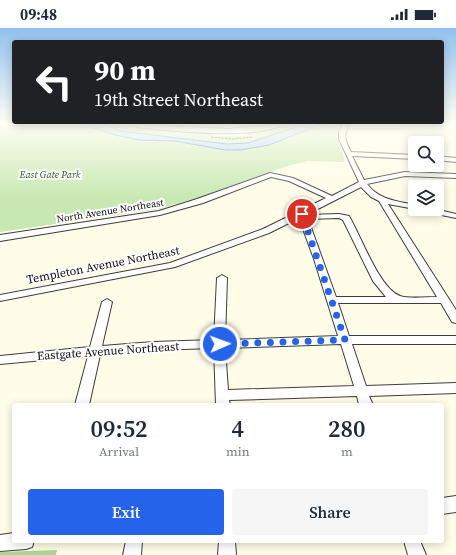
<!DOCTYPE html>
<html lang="en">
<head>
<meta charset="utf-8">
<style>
	:root { --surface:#fff; --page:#f6f6f7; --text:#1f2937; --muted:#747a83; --accent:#2563eb }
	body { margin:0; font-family:"Source Serif 4",serif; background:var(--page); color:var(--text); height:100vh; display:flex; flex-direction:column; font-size:15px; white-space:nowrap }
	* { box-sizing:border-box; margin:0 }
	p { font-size:13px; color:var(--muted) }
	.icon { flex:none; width:22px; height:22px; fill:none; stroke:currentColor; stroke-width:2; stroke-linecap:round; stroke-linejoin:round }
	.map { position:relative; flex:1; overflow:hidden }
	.panel { position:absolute; left:12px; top:375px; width:432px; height:140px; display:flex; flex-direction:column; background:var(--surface); border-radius:4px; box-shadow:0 2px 10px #0003 }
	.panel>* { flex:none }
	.banner { position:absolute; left:12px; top:12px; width:432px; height:84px; border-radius:4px; box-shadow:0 2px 10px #0003; background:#202124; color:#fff; overflow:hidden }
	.fabs { position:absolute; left:408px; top:108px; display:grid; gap:8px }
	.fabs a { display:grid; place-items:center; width:36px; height:36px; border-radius:4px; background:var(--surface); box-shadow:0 2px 10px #0003; font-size:20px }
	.pin { position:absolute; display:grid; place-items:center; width:34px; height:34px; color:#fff; margin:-17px; border:2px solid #fff; border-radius:50%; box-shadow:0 1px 4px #0007 }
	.me { position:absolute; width:44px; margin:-22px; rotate:88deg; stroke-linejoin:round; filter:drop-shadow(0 0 3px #0008) }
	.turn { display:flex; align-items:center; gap:14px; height:84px; padding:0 16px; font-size:18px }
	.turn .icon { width:52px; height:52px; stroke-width:2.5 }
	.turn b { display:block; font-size:28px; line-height:34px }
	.eta { display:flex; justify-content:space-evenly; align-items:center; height:68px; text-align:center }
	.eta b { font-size:24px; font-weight:600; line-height:28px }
	.action { display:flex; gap:8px; margin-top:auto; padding:8px 16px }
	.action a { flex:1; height:46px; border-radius:4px; background:var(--accent); color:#fff; font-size:16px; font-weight:600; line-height:46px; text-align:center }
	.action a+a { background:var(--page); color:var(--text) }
	.status { display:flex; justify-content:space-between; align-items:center; height:28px; padding:0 20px; background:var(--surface); direction:ltr }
	.status svg { height:11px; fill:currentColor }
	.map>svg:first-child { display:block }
	.green { fill:#c8e8b3 }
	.forest { fill:#a9d892 }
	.water { fill:#add1f5; stroke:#347dcc }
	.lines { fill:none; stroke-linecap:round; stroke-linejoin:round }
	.minor-casing { stroke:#3d3d3d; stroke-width:2 }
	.path { stroke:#2c2c2c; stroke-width:1; stroke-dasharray:2.5 1; stroke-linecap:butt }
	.minor { fill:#fff; fill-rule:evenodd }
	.route { stroke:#2563eb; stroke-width:7; stroke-dasharray:0 12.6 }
	.labels { text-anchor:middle; stroke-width:4; stroke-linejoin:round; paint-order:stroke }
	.far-park-label { font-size:10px; font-style:italic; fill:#22601c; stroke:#fff }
	.far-street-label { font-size:10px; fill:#0a0a0a; stroke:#fff }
	.street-label { font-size:12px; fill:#0a0a0a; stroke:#fff }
</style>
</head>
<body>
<div class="status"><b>09:48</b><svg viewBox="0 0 49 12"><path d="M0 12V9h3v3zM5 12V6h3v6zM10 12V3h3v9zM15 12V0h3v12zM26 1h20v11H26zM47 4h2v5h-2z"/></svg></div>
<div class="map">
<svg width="456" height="527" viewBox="0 0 456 527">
	<rect width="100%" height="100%" fill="#fffde7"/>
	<!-- green -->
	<path class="green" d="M0 96H117L154 101 211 105 212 108H244L245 105 264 103 286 96H342L337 108 345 134 308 133 290 137 210 166 159 181 0 204Z"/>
	<!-- forest -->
	<path class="forest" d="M57 522 56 527H0V524Z"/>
	<!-- water -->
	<path class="water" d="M81 96H103L120 103 227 116 248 115 305 96H322L269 117 241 122H225L175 113 139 112 115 107Z"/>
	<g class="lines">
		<!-- minor casing -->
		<g class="minor-casing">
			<path id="minor" d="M129 96 228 101 283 96C261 111 184 104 156 101 148 100 136 100 129 96Z
				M343 96H349C343 109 345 112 351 124L415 127V131L352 128 364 152 405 144 456 146V150L405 148 367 156C379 172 397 173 415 177V181L388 176 456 282V295L452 294 441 275H338L349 308H456V316H352L366 358 456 355V365L369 368 373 377H359L357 368 229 372 230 377H216L214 320 153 322 100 327 89 377H75L88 328 0 336V328L90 319 102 274 107 271 112 274 102 318 153 314 214 312 217 250 222 247 227 250 225 312 338 308 314 231 299 190 269 205 175 239 0 273V267L170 235 263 201 326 170 289 153 271 149 203 175 160 187 0 213V207L159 183 197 171 270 145 293 150 332 168 359 154 339 111V105ZM361 159 371 169 379 173 437 269C427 269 408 271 400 268 379 260 361 208 349 188L339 186 306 187ZM339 190 343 192 373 253 386 269H336L308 191ZM341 316 354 358 228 362 225 320Z
				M437 128 456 130V134L437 132Z
				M421 181H435L456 186V190L422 183Z
				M456 468V484L442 486V470Z
				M14 505V513H34L32 519 26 521 0 523V507Z
				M126 513H142L141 527H123Z
				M219 513H235L236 527H218Z
				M404 513H420L426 527H408Z"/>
		</g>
		<!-- path -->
		<path class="path" d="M115 96 127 99
			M286 98 289 96
			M211 109 232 111 253 109"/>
		<!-- minor -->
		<use href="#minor" class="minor"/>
	</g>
	<!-- sky -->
	<linearGradient id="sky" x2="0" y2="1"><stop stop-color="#90c0ed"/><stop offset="0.56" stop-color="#fffef4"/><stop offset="1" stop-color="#fffef4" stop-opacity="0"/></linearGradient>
	<rect width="456" height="170" fill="url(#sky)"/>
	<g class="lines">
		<!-- route -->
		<path class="route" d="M220 316 345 312 302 186"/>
	</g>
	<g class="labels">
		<!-- far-park labels -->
		<g class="far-park-label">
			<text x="50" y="150">East Gate Park</text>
		</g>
		<!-- far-street labels -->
		<g class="far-street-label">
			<text transform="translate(110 182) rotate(-9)" y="4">North Avenue Northeast</text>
		</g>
		<!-- street labels -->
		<g class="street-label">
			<text transform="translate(103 237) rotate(-11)" y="4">Templeton Avenue Northeast</text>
			<text transform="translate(108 323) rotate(-4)" y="4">Eastgate Avenue Northeast</text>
		</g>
	</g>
</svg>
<div class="fabs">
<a><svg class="icon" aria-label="search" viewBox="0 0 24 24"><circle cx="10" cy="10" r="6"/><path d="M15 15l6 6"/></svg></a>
<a><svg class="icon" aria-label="layers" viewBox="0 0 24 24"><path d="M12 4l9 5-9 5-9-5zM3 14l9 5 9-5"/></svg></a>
</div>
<div class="pin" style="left:302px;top:186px;background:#d93025"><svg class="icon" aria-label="arrive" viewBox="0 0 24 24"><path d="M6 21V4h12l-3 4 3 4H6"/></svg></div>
<svg class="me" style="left:220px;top:316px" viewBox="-20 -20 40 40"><circle r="17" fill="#2563eb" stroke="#fff" stroke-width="3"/><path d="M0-11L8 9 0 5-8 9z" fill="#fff"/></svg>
<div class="banner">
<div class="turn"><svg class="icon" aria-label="left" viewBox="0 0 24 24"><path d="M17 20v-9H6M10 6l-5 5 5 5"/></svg><div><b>90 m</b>19th Street Northeast</div></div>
</div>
<section class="panel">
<div class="eta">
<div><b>09:52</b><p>Arrival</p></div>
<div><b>4</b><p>min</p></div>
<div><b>280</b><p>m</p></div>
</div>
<div class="action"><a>Exit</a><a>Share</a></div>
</section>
</div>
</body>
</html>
